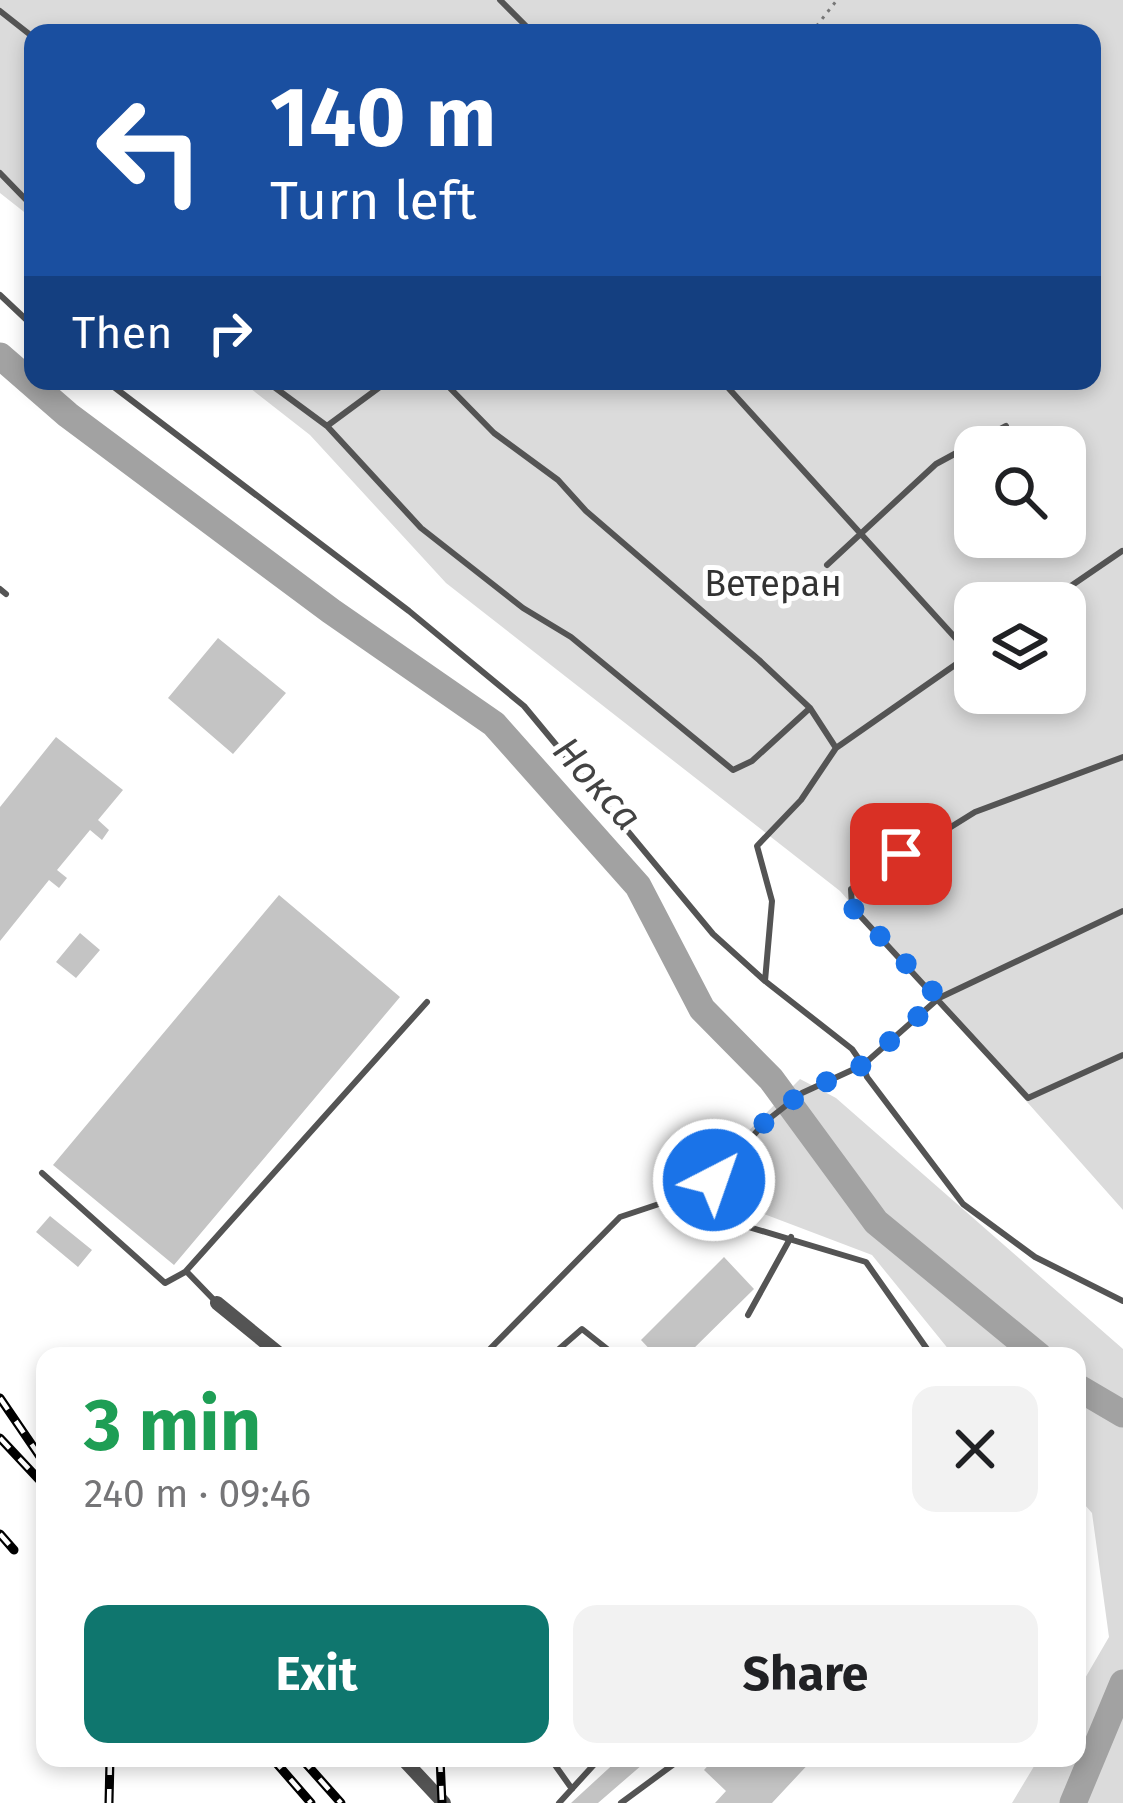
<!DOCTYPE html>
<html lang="en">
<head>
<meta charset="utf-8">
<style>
	:root { --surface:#fff; --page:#f2f2f2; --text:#202124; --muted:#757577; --accent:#0f766e }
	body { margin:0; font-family:"Fira Sans",sans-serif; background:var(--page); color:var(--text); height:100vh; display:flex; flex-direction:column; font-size:45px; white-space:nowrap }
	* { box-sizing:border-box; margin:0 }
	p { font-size:39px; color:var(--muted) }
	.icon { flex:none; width:66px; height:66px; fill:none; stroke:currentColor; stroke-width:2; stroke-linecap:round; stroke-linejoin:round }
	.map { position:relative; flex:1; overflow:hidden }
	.panel { position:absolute; left:36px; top:1347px; width:1050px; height:420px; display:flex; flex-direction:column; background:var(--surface); border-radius:24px; box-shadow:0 6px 18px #0003 }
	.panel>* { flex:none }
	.hud { position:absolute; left:24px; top:24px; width:1077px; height:366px; border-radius:24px; box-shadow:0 6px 18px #0003; background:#1a4fa0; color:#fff; overflow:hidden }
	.buttons { position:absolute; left:954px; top:426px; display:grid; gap:24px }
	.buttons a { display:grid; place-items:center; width:132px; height:132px; border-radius:24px; background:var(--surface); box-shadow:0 6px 18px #0003; font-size:60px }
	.pin { position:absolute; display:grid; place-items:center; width:102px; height:102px; color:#fff; margin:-51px; border-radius:24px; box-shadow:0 6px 18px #0006 }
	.me { position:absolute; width:132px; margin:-66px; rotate:41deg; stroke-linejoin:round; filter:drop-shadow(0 0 9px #0008) }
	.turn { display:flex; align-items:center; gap:42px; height:252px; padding:0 48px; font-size:54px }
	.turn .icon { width:156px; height:156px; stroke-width:2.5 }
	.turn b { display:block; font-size:84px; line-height:102px }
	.then { display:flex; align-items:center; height:114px; padding:0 48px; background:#0003; gap:24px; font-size:45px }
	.round { display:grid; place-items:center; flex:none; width:126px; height:126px; border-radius:24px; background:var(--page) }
	.overview { display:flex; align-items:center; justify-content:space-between; height:204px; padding:0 48px }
	h1 { font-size:72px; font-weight:700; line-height:90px; color:#1e9e55 }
	.action { display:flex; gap:24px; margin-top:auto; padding:24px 48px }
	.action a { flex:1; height:138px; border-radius:24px; background:var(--accent); color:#fff; font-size:48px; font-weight:700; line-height:138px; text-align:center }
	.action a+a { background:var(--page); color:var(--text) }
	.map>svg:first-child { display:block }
	.green { fill:#dbdbdb; fill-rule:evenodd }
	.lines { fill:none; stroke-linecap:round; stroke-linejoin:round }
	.river { stroke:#a2a2a2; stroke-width:27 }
	.building { fill:#c4c4c4 }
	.path { stroke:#767676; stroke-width:3; stroke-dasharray:3 6; stroke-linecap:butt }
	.service { stroke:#545454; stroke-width:6 }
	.minor { stroke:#545454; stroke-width:14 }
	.rail-casing { stroke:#000; stroke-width:9 }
	.rail { stroke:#fff; stroke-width:4.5; stroke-dasharray:14; stroke-linecap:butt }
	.route { stroke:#1a73e8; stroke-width:21; stroke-dasharray:0 37.8 }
	.labels { text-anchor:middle; stroke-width:10; stroke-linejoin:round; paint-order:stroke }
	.park-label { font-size:36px; fill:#323232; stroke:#fff }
	.water-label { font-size:39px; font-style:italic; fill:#434343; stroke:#fff }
</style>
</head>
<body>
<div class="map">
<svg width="1123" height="1803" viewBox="0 0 1123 1803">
	<rect width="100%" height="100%" fill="#fff"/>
	<!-- green -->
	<path class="green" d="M0 0H1123V1210L840 891 446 583 310 435 241 381H1092V33H33V219L0 193ZM975 447H1065V537H975ZM975 603H1065V693H975Z
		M800 1079 836 1098 1123 1349V1803H1012L1039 1758H1077V1692L1109 1637 1092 1513 1077 1496V1356H954L872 1255 693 1187Z"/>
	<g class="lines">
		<!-- river -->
		<path class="river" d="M0 356 68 415 331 611 494 724 638 886 702 1009 771 1079 876 1222 1039 1356
			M1077 1387 1123 1414
			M1073 1803 1123 1683"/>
	</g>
	<!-- building -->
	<path class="building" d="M218 638 286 693 233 754 168 698Z
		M56 737 123 790 98 820 109 830 102 840 90 830 57 870 67 878 59 888 49 880 0 941V807Z
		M279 895 400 997 174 1265 53 1165Z
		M80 933 100 950 76 978 56 962Z
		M50 1216 92 1250 78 1267 36 1232Z
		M724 1257 754 1289 686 1356H656L641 1340Z
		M620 1758H650L598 1803H571Z
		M715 1758H814L772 1803H715L726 1791 704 1770Z"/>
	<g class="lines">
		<!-- path -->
		<path class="path" d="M811 33 837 0"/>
		<!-- service -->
		<path class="service" d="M500 0 533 33
			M0 11 33 37
			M0 173 33 207
			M0 295 33 326
			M106 381 409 611 524 706 713 934 765 981
			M266 381 327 426 388 381
			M443 381 494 433 558 480 586 511 759 660 810 708 836 748
			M722 381 970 654
			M327 426 421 528 523 608 571 637 733 770 752 761 810 708
			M827 565 936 464 1006 426
			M0 589 6 594
			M1046 603 1122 551
			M975 651 836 748 801 800 757 846 772 901 765 981 852 1049 863 1065 939 998 1123 911
			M1123 757 975 812 851 889 852 907 1028 1098 1123 1055
			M42 1173 165 1283 185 1272
			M691 1208 765 1122 802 1093 863 1065 867 1077 963 1204 1035 1257 1123 1301
			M216 1302 186 1271 427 1002
			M748 1315 791 1237
			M483 1356 620 1217 665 1202 866 1262 932 1356
			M551 1356 582 1329 616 1356
			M550 1758 572 1789
			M559 1803 600 1758
			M621 1803 682 1758"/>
		<!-- minor -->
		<path class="minor" d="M217 1303 282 1356
			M402 1758 444 1803"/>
		<!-- rail casing -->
		<g class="rail-casing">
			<path id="rail" d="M0 1398 45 1464
				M0 1438 45 1486
				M0 1534 14 1550
				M272 1758 311 1803
				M301 1758 341 1803
				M440 1758 442 1803
				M109 1803 110 1758"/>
		</g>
		<!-- rail -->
		<use href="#rail" class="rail"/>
	</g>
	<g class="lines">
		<!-- route -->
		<path class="route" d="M714 1180 765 1122 802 1093 863 1065 939 998 852 907 851 889 901 854"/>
	</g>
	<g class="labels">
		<!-- park labels -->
		<g class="park-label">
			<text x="773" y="596">Ветеран</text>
		</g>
		<!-- water labels -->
		<g class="water-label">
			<text transform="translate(598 783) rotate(48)" y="14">Нокса</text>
		</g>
	</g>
</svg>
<div class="buttons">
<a><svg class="icon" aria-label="search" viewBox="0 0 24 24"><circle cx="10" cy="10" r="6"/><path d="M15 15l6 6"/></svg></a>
<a><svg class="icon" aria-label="layers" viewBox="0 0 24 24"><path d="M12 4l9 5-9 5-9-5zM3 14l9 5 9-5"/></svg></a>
</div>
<div class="pin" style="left:901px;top:854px;background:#d93025"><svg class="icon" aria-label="arrive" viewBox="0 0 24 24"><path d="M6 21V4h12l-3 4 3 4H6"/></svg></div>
<svg class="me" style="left:714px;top:1180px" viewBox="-20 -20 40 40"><circle r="17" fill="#1a73e8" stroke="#fff" stroke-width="3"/><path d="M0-11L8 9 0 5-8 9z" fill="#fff"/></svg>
<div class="hud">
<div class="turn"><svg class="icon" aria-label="left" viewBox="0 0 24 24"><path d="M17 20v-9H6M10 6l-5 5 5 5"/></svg><div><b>140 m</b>Turn left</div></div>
<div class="then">Then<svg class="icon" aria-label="right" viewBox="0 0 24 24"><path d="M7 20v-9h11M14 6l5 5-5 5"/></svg></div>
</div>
<section class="panel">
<div class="overview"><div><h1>3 min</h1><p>240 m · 09:46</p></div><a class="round"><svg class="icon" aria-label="close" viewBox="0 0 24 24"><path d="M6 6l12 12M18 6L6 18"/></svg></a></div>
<div class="action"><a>Exit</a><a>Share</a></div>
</section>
</div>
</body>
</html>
